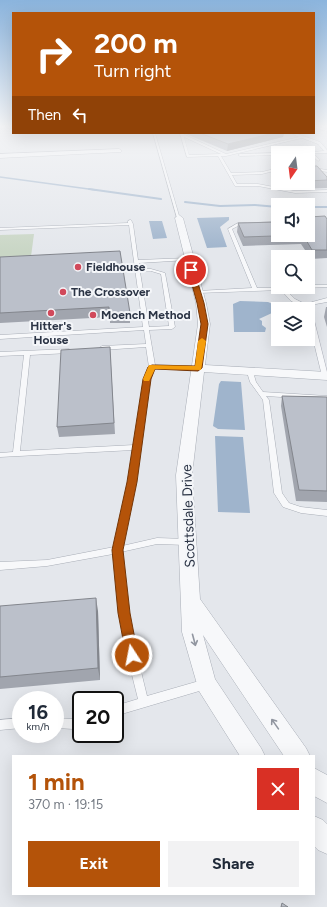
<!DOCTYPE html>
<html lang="en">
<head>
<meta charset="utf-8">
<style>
	:root { --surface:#fff; --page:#f2f2f3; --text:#1f2937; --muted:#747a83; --accent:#b45309 }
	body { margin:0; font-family:Figtree,sans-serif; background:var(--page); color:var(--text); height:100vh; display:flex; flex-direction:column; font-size:15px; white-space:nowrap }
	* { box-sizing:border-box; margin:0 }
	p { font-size:13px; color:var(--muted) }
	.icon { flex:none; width:22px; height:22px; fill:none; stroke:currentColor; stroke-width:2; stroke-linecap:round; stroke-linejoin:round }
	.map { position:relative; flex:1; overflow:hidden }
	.side { position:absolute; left:12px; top:755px; width:303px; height:140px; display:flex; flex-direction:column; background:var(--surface); border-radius:0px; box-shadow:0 4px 16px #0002 }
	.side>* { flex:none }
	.banner { position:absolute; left:12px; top:12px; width:303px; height:122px; border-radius:0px; box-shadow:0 4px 16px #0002; background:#b45309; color:#fff; overflow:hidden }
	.needle { width:26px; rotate:194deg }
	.controls { position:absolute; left:271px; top:146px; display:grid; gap:8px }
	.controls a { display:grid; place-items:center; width:44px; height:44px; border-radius:0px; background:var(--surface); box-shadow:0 4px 16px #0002; font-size:20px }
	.speed { position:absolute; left:12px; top:691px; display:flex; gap:8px; font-size:20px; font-weight:700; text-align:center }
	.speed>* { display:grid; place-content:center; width:52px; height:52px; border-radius:50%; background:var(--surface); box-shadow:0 4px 16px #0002; line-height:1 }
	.speed small { font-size:10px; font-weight:400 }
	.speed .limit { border:2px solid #111; border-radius:6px; background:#fff; color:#111 }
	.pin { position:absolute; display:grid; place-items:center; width:34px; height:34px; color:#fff; margin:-17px; border:2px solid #fff; border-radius:50%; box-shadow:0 1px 4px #0007 }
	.me { position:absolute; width:44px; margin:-22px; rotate:349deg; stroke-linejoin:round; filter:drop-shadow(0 0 3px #0008) }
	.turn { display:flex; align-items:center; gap:14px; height:84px; padding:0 16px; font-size:18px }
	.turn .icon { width:52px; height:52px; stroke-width:2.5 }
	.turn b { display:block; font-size:28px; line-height:34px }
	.then { display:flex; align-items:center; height:38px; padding:0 16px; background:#0003; gap:8px; font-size:15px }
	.round { display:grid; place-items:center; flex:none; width:42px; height:42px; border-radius:0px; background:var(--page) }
	.overview { display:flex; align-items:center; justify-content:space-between; height:68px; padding:0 16px }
	h1 { font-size:24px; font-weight:700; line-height:30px; color:var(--accent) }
	.action { display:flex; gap:8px; margin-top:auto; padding:8px 16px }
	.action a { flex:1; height:46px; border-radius:0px; background:var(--accent); color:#fff; font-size:16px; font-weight:700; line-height:46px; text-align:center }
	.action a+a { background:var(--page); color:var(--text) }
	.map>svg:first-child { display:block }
	.green { fill:#c9d6c5 }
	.water { fill:#9fb4cc }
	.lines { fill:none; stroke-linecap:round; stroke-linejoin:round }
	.stream-far1 { stroke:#9fb4cc; stroke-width:1.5 }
	.stream { stroke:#9fb4cc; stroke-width:2 }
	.lane-casing { stroke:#a9aeb7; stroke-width:1 }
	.street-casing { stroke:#a9aeb7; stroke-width:1 }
	.lane { fill:#f7f8fa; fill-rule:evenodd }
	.street { fill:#f7f8fa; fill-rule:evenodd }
	.wall { fill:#a1a5ae }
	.shaded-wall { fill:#83868d }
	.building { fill:#bbc0ca; stroke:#83868d }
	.oneway { stroke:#9196a0 }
	.route { fill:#b45309; stroke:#753606 }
	.slow { fill:#f59e0b }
	.poi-dot { fill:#d1495b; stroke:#f4f6f9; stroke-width:1.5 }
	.labels { text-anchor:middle; stroke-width:4; stroke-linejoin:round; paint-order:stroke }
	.far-poi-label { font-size:12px; font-weight:bold; fill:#2b3445; stroke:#f4f6f9; text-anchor:start }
	.street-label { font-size:14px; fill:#2b3445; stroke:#f4f6f9 }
</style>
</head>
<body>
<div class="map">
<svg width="327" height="907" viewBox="0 0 327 907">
	<rect width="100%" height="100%" fill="#e4e7ec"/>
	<!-- green -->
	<path class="green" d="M34 234 30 264 0 265V235Z"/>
	<!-- water -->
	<path class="water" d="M229 217V220L220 227 227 247 207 248 197 218Z
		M149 221H162L167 238 153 239Z
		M240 301 268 302 275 305V309L272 313 259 319 262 321V325L266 328 265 332H234L233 304Z
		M221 381 241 382 245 430 218 429 213 426 219 384Z
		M215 436 243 437 250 513 218 512Z"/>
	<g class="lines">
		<!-- stream-far1 -->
		<path class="stream-far1" d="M0 177 96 190"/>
		<!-- stream -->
		<path class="stream" d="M89 189 161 199
			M185 202 220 206 255 205 278 207
			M308 207H327"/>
		<!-- lane casing -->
		<g class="lane-casing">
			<path id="lane" d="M314 126 327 129V131L314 128Z
				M153 133H155L180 219 177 218Z
				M180 133H182L183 134 226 154 299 137 291 133H295L320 142 327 150V153H313L320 160 318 161 310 154 299 153 324 151 318 144 302 138 226 156H221L231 173 262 172 278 168V170L262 174 232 175 237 184H258L295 191 327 190V192L295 193 258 186H235L218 156 187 157ZM184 137 221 154 189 155Z
				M278 153V155L240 156 238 155 240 154Z
				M308 167 327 170V172L308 169Z
				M130 220H131L133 224 138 260 188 258 190 259 188 260 139 263 140 269H151L165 273 175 327 172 329 149 330 155 365 199 366 202 368 199 370 154 369 150 379 136 482 122 546 157 538 187 539 190 540 191 542 190 544 187 545 157 544 121 552 128 613 137 655 147 696 206 679 209 681 211 684 209 687 206 689 115 716V706L138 699 127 655 120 613 113 554 47 566 0 570V562L47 560 114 547 128 482 133 450 0 457V453L13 452 24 355 0 356V352L69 349 72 351 69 353 30 355 20 451 134 445 144 379 149 367 146 347 102 350 99 348 102 346 146 344 144 330 0 339V335L143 327 129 225 0 230V228L128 223V221ZM151 271 161 274 169 326 149 327 140 272Z
				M238 223H246L248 224 246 225H240L232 229 257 288 308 287V285H327V287L285 289 295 299 307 305 312 302 327 298V302L316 304 311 308 327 372V377H323L322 376 308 318V309L291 301 281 290 198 293 196 292 198 291 252 288 228 229Z
				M250 370 253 372 256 382 263 392 327 396V400L266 396 269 400 282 493 289 503 301 507 327 510V516L301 513 283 507 274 493 263 400 250 382 247 372Z
				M81 716V726L74 729 55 728V718L74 719Z
				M21 718V728L0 730V720Z"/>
		</g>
		<!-- street casing -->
		<g class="street-casing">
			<path id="street" d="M119 149 121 150V152L0 158V154Z
				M179 215 183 218 206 303 210 324 205 365 327 372V380L204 372 192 475 200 599 306 748 310 756H284L203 635 215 679 261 748 265 756H240L199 691 182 632 176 475 198 324 196 303 175 218Z
				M314 768 327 775V803L314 796Z
				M314 816 323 820 327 824V854L318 850 314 846Z"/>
		</g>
		<!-- lane -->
		<use href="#lane" class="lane"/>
		<!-- street -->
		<use href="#street" class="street"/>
	</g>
	<!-- wall -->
	<path class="wall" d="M186 133H284L283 137 227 151 186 134Z
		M308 166 327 177V188L295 189 290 183H308Z
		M309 217 327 219V258L311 259 301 244 243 246 237 232 238 223 309 220Z
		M0 257 130 313V323H110V317L0 323Z
		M326 307H327V327L324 317Z
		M110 347 115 434 59 437 57 427Z
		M282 396 327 397V502L296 501 281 406Z
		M0 606 98 611 100 680 0 689Z"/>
	<!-- shaded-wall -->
	<path class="shaded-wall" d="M274 133H284L283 137 227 151 228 144Z
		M96 598 98 611 100 680 98 668Z"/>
	<!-- building -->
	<path class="building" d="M200 133H274L228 144Z
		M308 166H317L327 177V180L308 181Z
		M325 216 327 219V250H312L303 235 244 237 238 223 278 222V235H308V220H311L309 217Z
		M120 251 130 313H109V307L0 313V257Z
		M110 347 114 423 57 427 61 350Z
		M282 396 327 397V491L299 490Z
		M96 598 98 668 0 677V606Z
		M282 903 288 907H281Z"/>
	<!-- one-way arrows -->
	<defs><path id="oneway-shaft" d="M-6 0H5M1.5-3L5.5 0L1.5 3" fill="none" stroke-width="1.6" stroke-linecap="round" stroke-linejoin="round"/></defs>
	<g class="oneway">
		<use href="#oneway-shaft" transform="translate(194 640) rotate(75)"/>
		<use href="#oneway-shaft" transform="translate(275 724) rotate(-125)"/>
	</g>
	<!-- sky -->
	<linearGradient id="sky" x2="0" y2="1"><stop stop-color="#8bb4dd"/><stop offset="0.5" stop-color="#f3f4f6"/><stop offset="1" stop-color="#f3f4f6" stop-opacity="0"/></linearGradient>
	<rect width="327" height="252" fill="url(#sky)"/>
	<!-- route -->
	<path class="route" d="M191 268 194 270 204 303 208 324 202 368 198 371 155 369 151 379 137 482 123 550 130 613 138 655 137 659 132 661 128 659 126 655 118 613 112 550 127 482 143 379 148 367 152 365 195 366 201 324 197 303 188 270Z"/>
	<!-- slow -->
	<path class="slow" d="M202 338 206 341 201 370 155 369 149 381H144L143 379 149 365 195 366 198 341Z"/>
	<!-- markers -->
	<g class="poi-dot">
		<circle cx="78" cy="267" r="4"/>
		<circle cx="63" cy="292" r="4"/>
		<circle cx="51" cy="313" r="4"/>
		<circle cx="93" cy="315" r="4"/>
	</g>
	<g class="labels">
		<!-- far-poi labels -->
		<g class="far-poi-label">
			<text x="86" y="271">Fieldhouse</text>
			<text x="71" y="296">The Crossover</text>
			<text x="101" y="319">Moench Method</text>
			<text x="51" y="330" text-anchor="middle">Hitter's<tspan x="51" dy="14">House</tspan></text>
		</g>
		<!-- street labels -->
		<g class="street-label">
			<text transform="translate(188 516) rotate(-92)" y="5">Scottsdale Drive</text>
		</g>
	</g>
</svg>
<div class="controls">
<a><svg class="needle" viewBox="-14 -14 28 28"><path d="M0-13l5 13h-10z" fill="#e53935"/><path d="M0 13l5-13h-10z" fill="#747a83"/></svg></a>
<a><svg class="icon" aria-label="sound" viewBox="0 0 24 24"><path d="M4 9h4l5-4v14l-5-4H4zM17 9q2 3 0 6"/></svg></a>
<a><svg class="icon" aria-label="search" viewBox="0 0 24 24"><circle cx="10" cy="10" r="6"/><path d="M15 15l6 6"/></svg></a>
<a><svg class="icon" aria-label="layers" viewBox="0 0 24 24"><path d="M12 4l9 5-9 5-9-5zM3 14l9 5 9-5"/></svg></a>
</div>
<div class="speed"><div>16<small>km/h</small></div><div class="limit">20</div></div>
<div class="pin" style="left:191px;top:270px;background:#d93025"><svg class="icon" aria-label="arrive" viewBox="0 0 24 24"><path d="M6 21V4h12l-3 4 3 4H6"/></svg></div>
<svg class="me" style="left:132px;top:655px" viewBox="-20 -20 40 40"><circle r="17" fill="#b45309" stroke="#fff" stroke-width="3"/><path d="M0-11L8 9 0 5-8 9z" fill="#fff"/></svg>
<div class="banner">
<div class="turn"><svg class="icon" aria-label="right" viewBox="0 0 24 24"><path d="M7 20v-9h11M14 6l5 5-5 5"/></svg><div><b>200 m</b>Turn right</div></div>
<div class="then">Then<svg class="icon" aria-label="left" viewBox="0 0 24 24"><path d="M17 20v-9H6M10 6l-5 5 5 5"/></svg></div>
</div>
<section class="side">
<div class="overview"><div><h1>1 min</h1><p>370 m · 19:15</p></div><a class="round" style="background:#d93025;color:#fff"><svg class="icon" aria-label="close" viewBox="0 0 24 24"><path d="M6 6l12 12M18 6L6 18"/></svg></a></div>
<div class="action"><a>Exit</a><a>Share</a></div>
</section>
</div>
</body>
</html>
